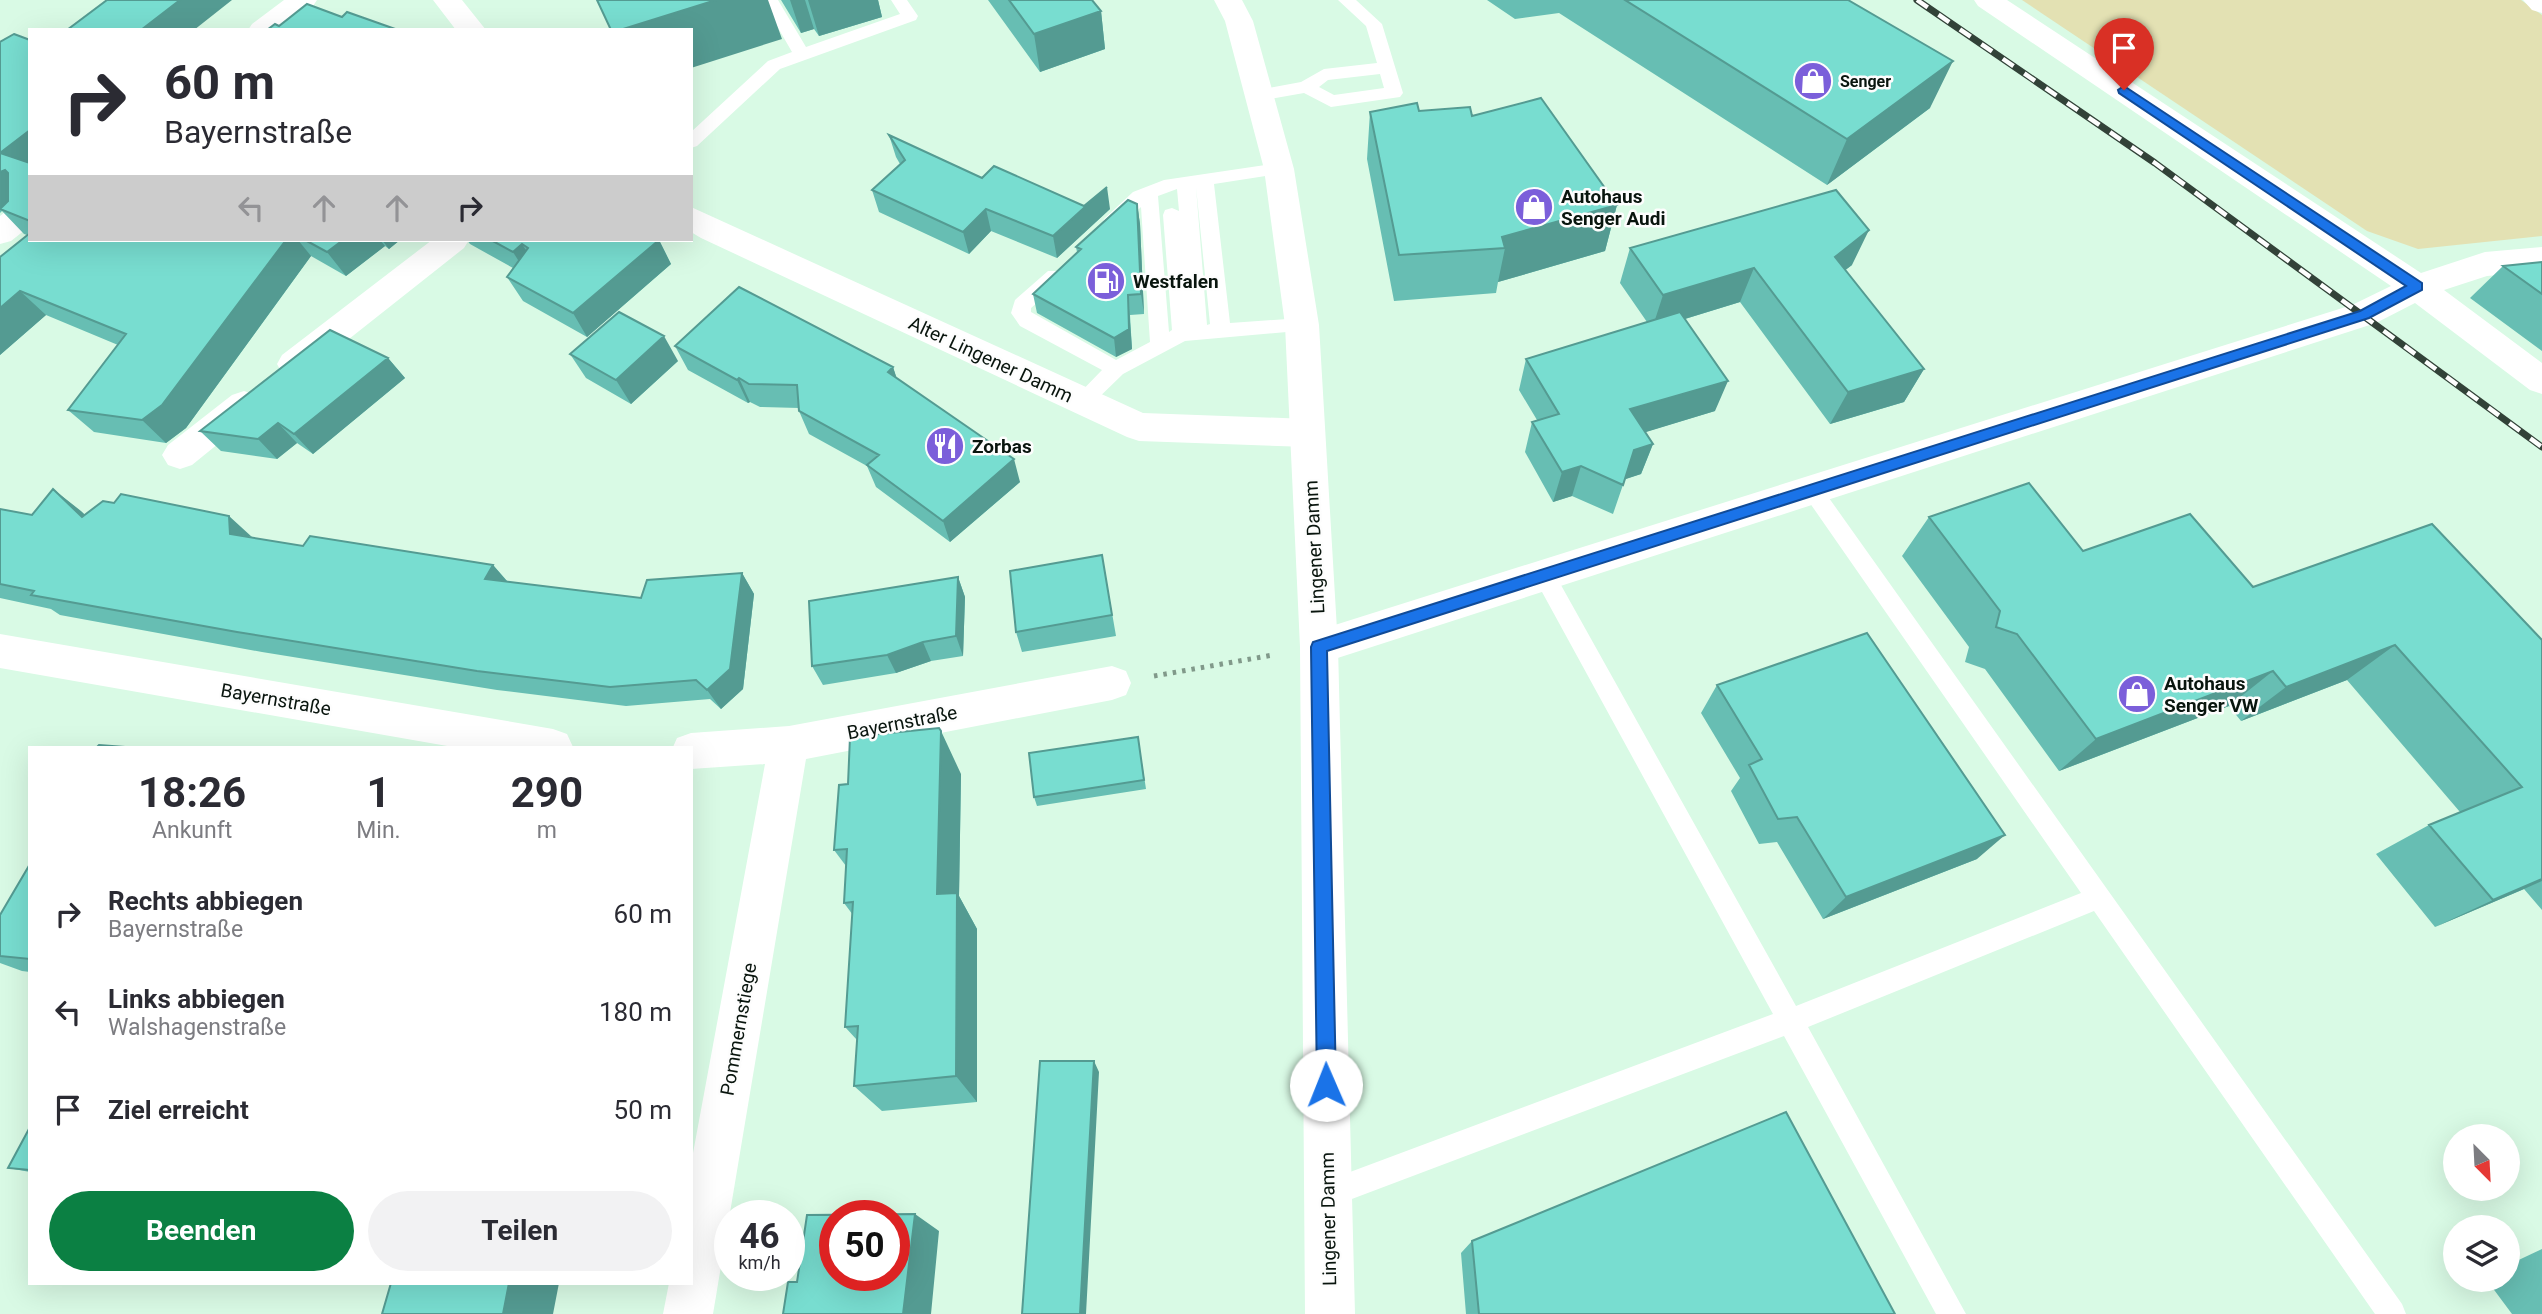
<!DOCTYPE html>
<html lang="de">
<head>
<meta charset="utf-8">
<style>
	:root { --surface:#fff; --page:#f2f2f3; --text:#2b2b33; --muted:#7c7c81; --accent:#0b8043 }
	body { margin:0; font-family:Roboto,sans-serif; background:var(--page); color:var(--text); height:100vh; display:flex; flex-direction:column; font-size:26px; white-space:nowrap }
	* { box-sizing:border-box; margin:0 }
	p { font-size:23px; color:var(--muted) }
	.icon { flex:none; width:38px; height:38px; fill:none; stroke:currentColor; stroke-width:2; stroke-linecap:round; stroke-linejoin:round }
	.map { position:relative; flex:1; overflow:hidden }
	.sheet { position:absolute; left:28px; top:746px; width:665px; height:539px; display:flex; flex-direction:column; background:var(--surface); border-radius:0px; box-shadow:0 7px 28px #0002 }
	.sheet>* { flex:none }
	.guide { position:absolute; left:28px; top:28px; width:665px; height:214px; border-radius:0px; box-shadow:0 7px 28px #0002; background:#fff; color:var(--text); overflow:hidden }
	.needle { width:46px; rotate:156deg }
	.controls { position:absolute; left:2443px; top:1124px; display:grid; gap:14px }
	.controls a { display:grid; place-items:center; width:77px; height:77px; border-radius:50%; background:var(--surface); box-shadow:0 7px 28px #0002; font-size:35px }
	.speed { position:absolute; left:714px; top:1200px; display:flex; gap:14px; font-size:35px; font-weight:700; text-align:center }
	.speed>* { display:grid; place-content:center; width:91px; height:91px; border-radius:50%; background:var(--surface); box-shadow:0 7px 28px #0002; line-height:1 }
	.speed small { font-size:18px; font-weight:400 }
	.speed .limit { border:10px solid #d22; background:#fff; color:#111 }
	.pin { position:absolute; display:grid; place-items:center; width:60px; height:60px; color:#fff; margin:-72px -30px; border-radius:50% 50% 50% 0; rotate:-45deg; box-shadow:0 0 7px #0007 }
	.pin .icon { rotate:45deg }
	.me { position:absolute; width:77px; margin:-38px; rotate:359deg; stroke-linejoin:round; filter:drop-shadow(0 0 5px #0008) }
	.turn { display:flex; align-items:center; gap:24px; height:147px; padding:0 21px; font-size:32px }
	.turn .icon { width:91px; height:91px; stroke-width:2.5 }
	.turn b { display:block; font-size:49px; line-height:60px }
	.lanes { display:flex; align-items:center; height:66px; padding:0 21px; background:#0003; justify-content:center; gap:35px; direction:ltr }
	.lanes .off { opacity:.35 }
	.eta { display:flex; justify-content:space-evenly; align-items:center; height:119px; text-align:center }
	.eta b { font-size:42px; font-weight:700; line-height:49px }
	.primary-button { display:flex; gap:14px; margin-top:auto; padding:14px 21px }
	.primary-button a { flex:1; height:80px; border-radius:42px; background:var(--accent); color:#fff; font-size:28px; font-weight:700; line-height:80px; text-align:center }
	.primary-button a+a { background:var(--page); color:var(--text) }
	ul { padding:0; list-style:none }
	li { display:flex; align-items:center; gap:21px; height:98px; padding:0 21px }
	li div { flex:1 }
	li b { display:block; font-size:26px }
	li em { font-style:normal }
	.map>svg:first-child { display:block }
	.green { fill:#e3e1b3 }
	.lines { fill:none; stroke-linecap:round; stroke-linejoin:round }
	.path { stroke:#81998a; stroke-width:5; stroke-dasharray:3.5 6; stroke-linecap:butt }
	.lane { fill:#fff; fill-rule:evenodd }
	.street { fill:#fff; fill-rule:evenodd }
	.secondary { fill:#fff; fill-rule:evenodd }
	.rail-casing { stroke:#324238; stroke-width:7 }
	.rail { stroke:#fdfdfd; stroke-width:4.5; stroke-dasharray:13; stroke-linecap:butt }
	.wall { fill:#67beb3 }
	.shaded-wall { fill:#549b92 }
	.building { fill:#78ddd0; stroke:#549b92; stroke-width:2; fill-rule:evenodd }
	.route { fill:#1a73e8; stroke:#114b97; stroke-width:2 }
	.labels { text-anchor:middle; stroke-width:5; stroke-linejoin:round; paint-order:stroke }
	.far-poi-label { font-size:16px; font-weight:bold; fill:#09150e; stroke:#fdfdfd; text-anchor:start }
	.poi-label { font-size:19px; font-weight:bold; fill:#09150e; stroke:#fdfdfd; text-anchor:start }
	.street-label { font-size:19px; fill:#09150e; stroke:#fdfdfd }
</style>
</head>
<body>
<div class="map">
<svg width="2542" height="1314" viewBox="0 0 2542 1314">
	<rect width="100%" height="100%" fill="#d9fae5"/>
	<!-- green -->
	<path class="green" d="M2022 0H2521L2542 15V236L2418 249 2367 231Z"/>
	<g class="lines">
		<!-- path -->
		<path class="path" d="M1154 676 1273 655"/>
		<!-- lane -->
		<path class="lane" d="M762 0H778L806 47 900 14 891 0H907L918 16 916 20 780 69 697 146 691 148V132L768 61 792 52Z
			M1338 0H1356L1382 24 1403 93 1400 97 1331 107 1304 93 1259 101 1253 99 1250 95 1253 91 1301 82 1324 69 1377 63 1366 26ZM1380 74 1384 88 1334 95 1319 87 1328 80Z
			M1279 163 1285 165 1288 169 1285 173 1214 184 1230 323 1302 318 1309 320 1312 325 1309 330 1185 341 1123 374 1089 407 1082 409 1075 407 1072 401 1102 370 1020 326 1011 313 1015 300 1048 271H1062L1065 276 1062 281 1031 308V312L1116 360 1150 342 1141 207 1118 229H1104L1102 224 1104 219 1133 192 1164 180ZM1196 187 1210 324 1207 325ZM1177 189 1179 211 1172 208 1165 210 1163 215 1172 330 1169 332 1158 196Z
			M1812 481 1819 484 2402 1304 2406 1314H2375L2094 911 1808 1027 1966 1314H1936L1784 1036 1328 1208 1318 1204 1314 1194 1318 1184 1773 1014 1536 581 1533 575 1536 569 1544 566 1552 569 1796 1006 2081 893 1805 496 1801 490 1805 484Z"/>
		<!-- street -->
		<path class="street" d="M284 0H317L313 6 281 30H248L252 24Z
			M433 0H462L486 30H456Z
			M1974 0H2007L2421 273 2485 252 2542 247V271L2487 276 2444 290 2542 363V394L2530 390 2415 303 2376 323 1319 664 1305 659 1300 647 1305 635 1319 630 2352 305 2391 286 1978 6Z
			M2523 0H2542V13L2532 10Z
			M30 198V226L11 241 0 244V216L19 201Z
			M691 207 1143 413 1308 419 1320 423 1325 433 1320 443 1308 447 1139 441 1127 437 701 238 691 232Z
			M432 240H469L464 248 306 373 294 377 282 373 277 364 282 355Z
			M244 391 256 395 261 404 256 413 192 465 180 469 168 465 162 455 168 445 232 395Z
			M0 634 553 729 567 734 573 747H453L0 668Z
			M1112 666 1126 671 1131 683 1126 695 1112 700 806 759 713 1314H663L669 1283H691V1164L765 764 691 769V747H673L677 738 691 733 789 726Z"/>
		<!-- secondary -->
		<path class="secondary" d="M1214 0H1242L1253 21 1294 169 1319 325 1338 647 1355 1314H1305L1300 647 1285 325 1264 169 1225 21Z"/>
		<!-- rail casing -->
		<g class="rail-casing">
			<path id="rail" d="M1917 0 2155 163 2542 447"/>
		</g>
		<!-- rail -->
		<use href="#rail" class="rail"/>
	</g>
	<!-- wall -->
	<path class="wall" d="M781 0H878L882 17 819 36 814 29 801 33Z
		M988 0H1092L1101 11 1105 49 1040 72Z
		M1487 0H1848L1930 108 1827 185 1559 13 1515 19Z
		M30 40V240H400L389 249 385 246 346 276 311 256 186 428 166 443 94 432 68 410 118 345 46 315 0 355 27 235 24 234 2 211 0 213V42Z
		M1419 111 1472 116 1617 205 1605 251 1498 282 1496 293 1394 301 1367 159 1370 112Z
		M889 135 982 178 1084 206 1110 209 1057 258 991 231 969 254 879 212 872 190 900 164 896 157Z
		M1137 204 1140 224 1144 314 1130 315 1132 349 1116 357 1037 313 1033 294 1077 252 1076 247Z
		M467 240H659L671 264 587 337 523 301 507 277 513 268 470 244Z
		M1630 248 1852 265 1845 270 1924 369 1904 402 1830 424 1740 302 1685 319 1715 411 1645 432 1653 444 1641 474 1625 479 1613 514 1572 496 1553 502 1525 452 1532 422 1537 420 1519 390 1526 359 1647 322 1620 283Z
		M2542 262V351L2470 298 2503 266Z
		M675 346 893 367 896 377 1020 482 950 542 876 487 867 466 809 434 799 411V408L760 407 750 402 748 403 688 370Z
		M570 354 678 361 631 404 586 378Z
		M388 358 405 378 313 454 297 443 277 459 221 451 200 431Z
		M53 489 85 515 253 538 303 546 493 565 508 582 641 598 742 573 754 594 743 689 721 709 710 699 626 706 497 690 262 652 60 615 51 609 0 598V509L32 515Z
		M1929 517 2253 587 2542 640V910L2524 889 2435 927 2376 854 2429 825 2460 812 2347 680 2241 721 2229 706 2059 771 1985 669 1965 662 1969 647 1902 556Z
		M1102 555 1116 636 1022 652 1016 632Z
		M958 577 965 597 963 656 931 661 896 673 823 685 812 666Z
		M1717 685 1977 859 1823 919 1777 842 1759 844 1731 791 1740 778 1701 713Z
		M1138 737 1146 789 1037 806 1034 797Z
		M961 774 959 896 977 929V1102L882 1111 854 1086 857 1040 845 1027 853 915 844 903 846 866 834 850Z
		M30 864V972L22 971 0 963V915Z
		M30 1127V1172L8 1168Z
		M1472 1241 1895 1314H1466L1461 1253Z
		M2542 1249V1314H2512L2486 1279H2508V1265Z"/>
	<!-- shaded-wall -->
	<path class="shaded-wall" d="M180 0H232L194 30H141Z
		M716 0H768L782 39 691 68V30H620Z
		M790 0H805L814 29 801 33Z
		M808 0H878L882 17 819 36Z
		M1101 11 1105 49 1040 72 1034 34Z
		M1953 61 1930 108 1827 185 1847 139Z
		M30 130V174L0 153Z
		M5 170 29 195 0 209V172Z
		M1107 187 1110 209 1057 258 1053 236Z
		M1137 204 1140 224 1144 314 1141 294Z
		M1617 205 1605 251 1498 282 1505 248 1502 237Z
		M986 209 991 231 969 254 963 232Z
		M1869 230 1852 265 1818 291 1835 257Z
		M286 240H298L311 256 186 428 166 443 142 420Z
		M343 240H380L385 246 346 276 327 252Z
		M382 240H400L389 249Z
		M659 240 671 264 587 337 573 313Z
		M522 244 538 268 528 276 513 252Z
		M1754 268 1740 302 1652 329 1663 295Z
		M20 291 46 315 0 355V308Z
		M1128 295 1132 349 1116 357 1114 338Z
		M664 336 678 361 631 404 616 380Z
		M388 358 405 378 313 454 294 434Z
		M893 367 901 391 888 372Z
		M1924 369 1904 402 1830 424 1848 392Z
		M739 378 750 402 748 403 737 380Z
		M1728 381 1715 411 1620 440 1630 409Z
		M278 423 297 443 277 459 258 439Z
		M1653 444 1641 474 1623 480 1634 450Z
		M1014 459 1020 482 950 542 943 521Z
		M1581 466 1572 496 1553 502 1562 472Z
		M53 489 81 511 110 539 82 517Z
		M229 516 252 537 230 534Z
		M493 565 511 586 485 579Z
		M742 573 754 594 743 689 721 709 707 690Z
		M958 577 965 597 963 656 956 636Z
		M923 642 931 661 896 673 887 655Z
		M2395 645 2347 680 2241 721 2286 687Z
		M2273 671 2229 706 2059 771 2096 739Z
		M941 731 961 774 959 896 977 929V1102L956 1076 937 894Z
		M2005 835 1977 859 1823 919 1846 897Z
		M2542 879V881L2524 889 2435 927 2493 900Z
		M1094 1061 1099 1072 1086 1314H1080Z
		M915 1214 939 1231 931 1314H903Z
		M509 1283H559L553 1314H503Z"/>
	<!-- building -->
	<path class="building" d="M107 0H180L141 30H67Z
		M597 0H716L620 30H611Z
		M1009 0H1092L1101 11 1034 34Z
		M1625 0H1848L1953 61 1847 139Z
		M307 4 342 17 347 12 398 30H267L275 24 279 26Z
		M14 34 30 40V130L0 153 30 163V221L0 209 8 201V173L5 170 0 172V42Z
		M1541 98 1617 205 1502 237 1505 248 1399 255 1370 112 1417 103 1419 111 1470 107 1472 116Z
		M889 135 982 178 994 166 1084 206 1107 187 1053 236 986 209 963 232 872 190 905 160Z
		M1836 190 1869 230 1835 257 1924 369 1848 392 1754 268 1663 295 1630 248Z
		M1128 200 1137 204 1141 294 1128 295 1129 329 1114 338 1033 294 1081 249 1076 247Z
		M30 233V240H286L162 405 142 420 68 410 126 334 20 291 0 308V257Z
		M305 240H343L327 252Z
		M491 240H659L573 313 507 277 528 248 522 244 513 252Z
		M2542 262V294L2503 266Z
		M739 287 893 367 888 372 1014 459 943 521 867 465 879 455 799 411 797 385 749 384 739 378 737 380 675 346Z
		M619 312 664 336 616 380 570 354Z
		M1680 312 1728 381 1630 409 1653 444 1634 450 1623 485 1581 466 1562 472 1532 422 1559 414 1526 359Z
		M330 330 388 358 294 434 278 423 258 439 200 431Z
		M2029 483 2083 551 2190 514 2253 587 2432 524 2542 640V879L2493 900 2429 825 2522 787 2395 645 2286 687 2273 671 2096 739 2017 634 1996 627 2000 611 1929 517Z
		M53 489 82 517 103 501 114 503 121 494 229 516 230 534 303 546 310 536 493 565 485 579 641 598 647 580 742 573 730 669 707 690 696 680 610 687 477 671 237 632 31 595 34 591 0 584V509L32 515Z
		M1102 555 1112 615 1016 632 1010 571Z
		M958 577 956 636 923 642 887 655 812 666 809 601Z
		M1867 633 2005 835 1846 897 1797 817 1778 819 1749 765 1762 759 1717 685Z
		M939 728 941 731 937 894 957 893 956 1076 854 1086 858 1026 845 1027 853 902 844 903 847 849 834 850 839 785 848 784 850 737Z
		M1138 737 1144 780 1034 797 1029 753Z
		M99 745 125 747H97Z
		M30 864V959L0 956V915Z
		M1040 1061H1094L1080 1314H1022Z
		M1786 1112 1895 1314H1479L1472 1241Z
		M30 1127V1170L8 1168Z
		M915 1214 903 1314H783L788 1282H797L807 1215ZM835 1216H894V1276H835Z
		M391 1283H509L503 1314H382Z"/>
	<!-- route -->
	<path class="route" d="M2124 86 2422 283V290L2369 318 1327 651 1336 1085 1333 1091 1326 1094 1320 1091 1317 1085 1311 647 1313 642 2360 311 2406 286 2119 93 2118 90Z"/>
	<!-- icons -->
	<defs>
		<g id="shop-disc" transform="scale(2.0125)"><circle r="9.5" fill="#7b5fda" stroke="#fdfdfd"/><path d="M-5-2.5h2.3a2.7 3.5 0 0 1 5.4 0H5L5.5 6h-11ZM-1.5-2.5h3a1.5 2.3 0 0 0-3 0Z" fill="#fff"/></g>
		<g id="fuel-disc" transform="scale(2.0125)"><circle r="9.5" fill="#7b5fda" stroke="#fdfdfd"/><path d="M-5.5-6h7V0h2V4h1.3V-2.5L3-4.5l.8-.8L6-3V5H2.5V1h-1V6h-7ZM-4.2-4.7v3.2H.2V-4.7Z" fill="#fff"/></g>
		<g id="restaurant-disc" transform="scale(2.0125)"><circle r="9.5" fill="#7b5fda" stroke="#fdfdfd"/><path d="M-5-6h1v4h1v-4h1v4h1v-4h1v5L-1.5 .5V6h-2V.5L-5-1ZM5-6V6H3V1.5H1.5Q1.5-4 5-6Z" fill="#fff"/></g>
	</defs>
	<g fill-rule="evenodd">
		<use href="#shop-disc" x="1813" y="81"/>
		<use href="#shop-disc" x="1534" y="207"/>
		<use href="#fuel-disc" x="1106" y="281"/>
		<use href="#restaurant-disc" x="945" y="446"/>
		<use href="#shop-disc" x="2137" y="694"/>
	</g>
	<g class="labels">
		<!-- far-poi labels -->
		<g class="far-poi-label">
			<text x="1840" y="87">Senger</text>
		</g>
		<!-- poi labels -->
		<g class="poi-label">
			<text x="1561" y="203">Autohaus<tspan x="1561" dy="22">Senger Audi</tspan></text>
			<text x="1133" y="288">Westfalen</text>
			<text x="972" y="453">Zorbas</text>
			<text x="2164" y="690">Autohaus<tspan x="2164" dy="22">Senger VW</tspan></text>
		</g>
		<!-- street labels -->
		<g class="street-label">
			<text transform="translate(991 359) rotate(25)" y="7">Alter Lingener Damm</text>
			<text transform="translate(1314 547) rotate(-93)" y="7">Lingener Damm</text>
			<text transform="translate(276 699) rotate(10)" y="7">Bayernstraße</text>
			<text transform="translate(902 722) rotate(-11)" y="7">Bayernstraße</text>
			<text transform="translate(738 1029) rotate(-80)" y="7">Pommernstiege</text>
			<text transform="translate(1328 1219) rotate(-91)" y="7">Lingener Damm</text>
		</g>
	</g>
</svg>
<div class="controls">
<a><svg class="needle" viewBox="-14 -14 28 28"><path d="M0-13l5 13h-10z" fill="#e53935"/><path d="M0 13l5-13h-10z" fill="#7c7c81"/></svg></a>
<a><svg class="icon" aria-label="layers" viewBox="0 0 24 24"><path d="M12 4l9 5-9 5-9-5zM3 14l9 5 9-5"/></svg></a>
</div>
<div class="speed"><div>46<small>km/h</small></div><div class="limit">50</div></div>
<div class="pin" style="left:2124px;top:90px;background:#d93025"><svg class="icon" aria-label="arrive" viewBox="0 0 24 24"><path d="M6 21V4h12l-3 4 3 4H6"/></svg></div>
<svg class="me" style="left:1326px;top:1085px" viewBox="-20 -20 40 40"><circle r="19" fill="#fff"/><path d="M0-13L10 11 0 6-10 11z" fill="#1a73e8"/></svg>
<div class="guide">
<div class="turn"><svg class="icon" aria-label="right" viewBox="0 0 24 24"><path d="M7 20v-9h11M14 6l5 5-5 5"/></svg><div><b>60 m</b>Bayernstraße</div></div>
<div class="lanes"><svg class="icon off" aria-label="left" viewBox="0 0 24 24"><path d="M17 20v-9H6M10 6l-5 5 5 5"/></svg><svg class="icon off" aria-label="ahead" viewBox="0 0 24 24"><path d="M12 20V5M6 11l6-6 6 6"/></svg><svg class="icon off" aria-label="ahead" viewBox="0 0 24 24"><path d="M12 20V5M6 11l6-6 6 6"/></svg><svg class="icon" aria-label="right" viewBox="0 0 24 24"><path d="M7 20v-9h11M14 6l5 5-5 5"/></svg></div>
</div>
<section class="sheet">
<div class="eta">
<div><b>18:26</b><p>Ankunft</p></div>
<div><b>1</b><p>Min.</p></div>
<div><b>290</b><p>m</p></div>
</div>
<ul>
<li><svg class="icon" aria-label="right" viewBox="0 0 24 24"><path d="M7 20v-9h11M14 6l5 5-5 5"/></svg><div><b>Rechts abbiegen</b><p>Bayernstraße</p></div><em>60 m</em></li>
<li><svg class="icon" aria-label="left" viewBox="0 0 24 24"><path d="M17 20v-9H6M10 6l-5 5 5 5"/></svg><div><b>Links abbiegen</b><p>Walshagenstraße</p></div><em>180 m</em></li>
<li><svg class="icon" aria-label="arrive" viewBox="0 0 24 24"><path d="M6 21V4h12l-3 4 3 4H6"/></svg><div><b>Ziel erreicht</b></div><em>50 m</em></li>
</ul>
<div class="primary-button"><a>Beenden</a><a>Teilen</a></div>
</section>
</div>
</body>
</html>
